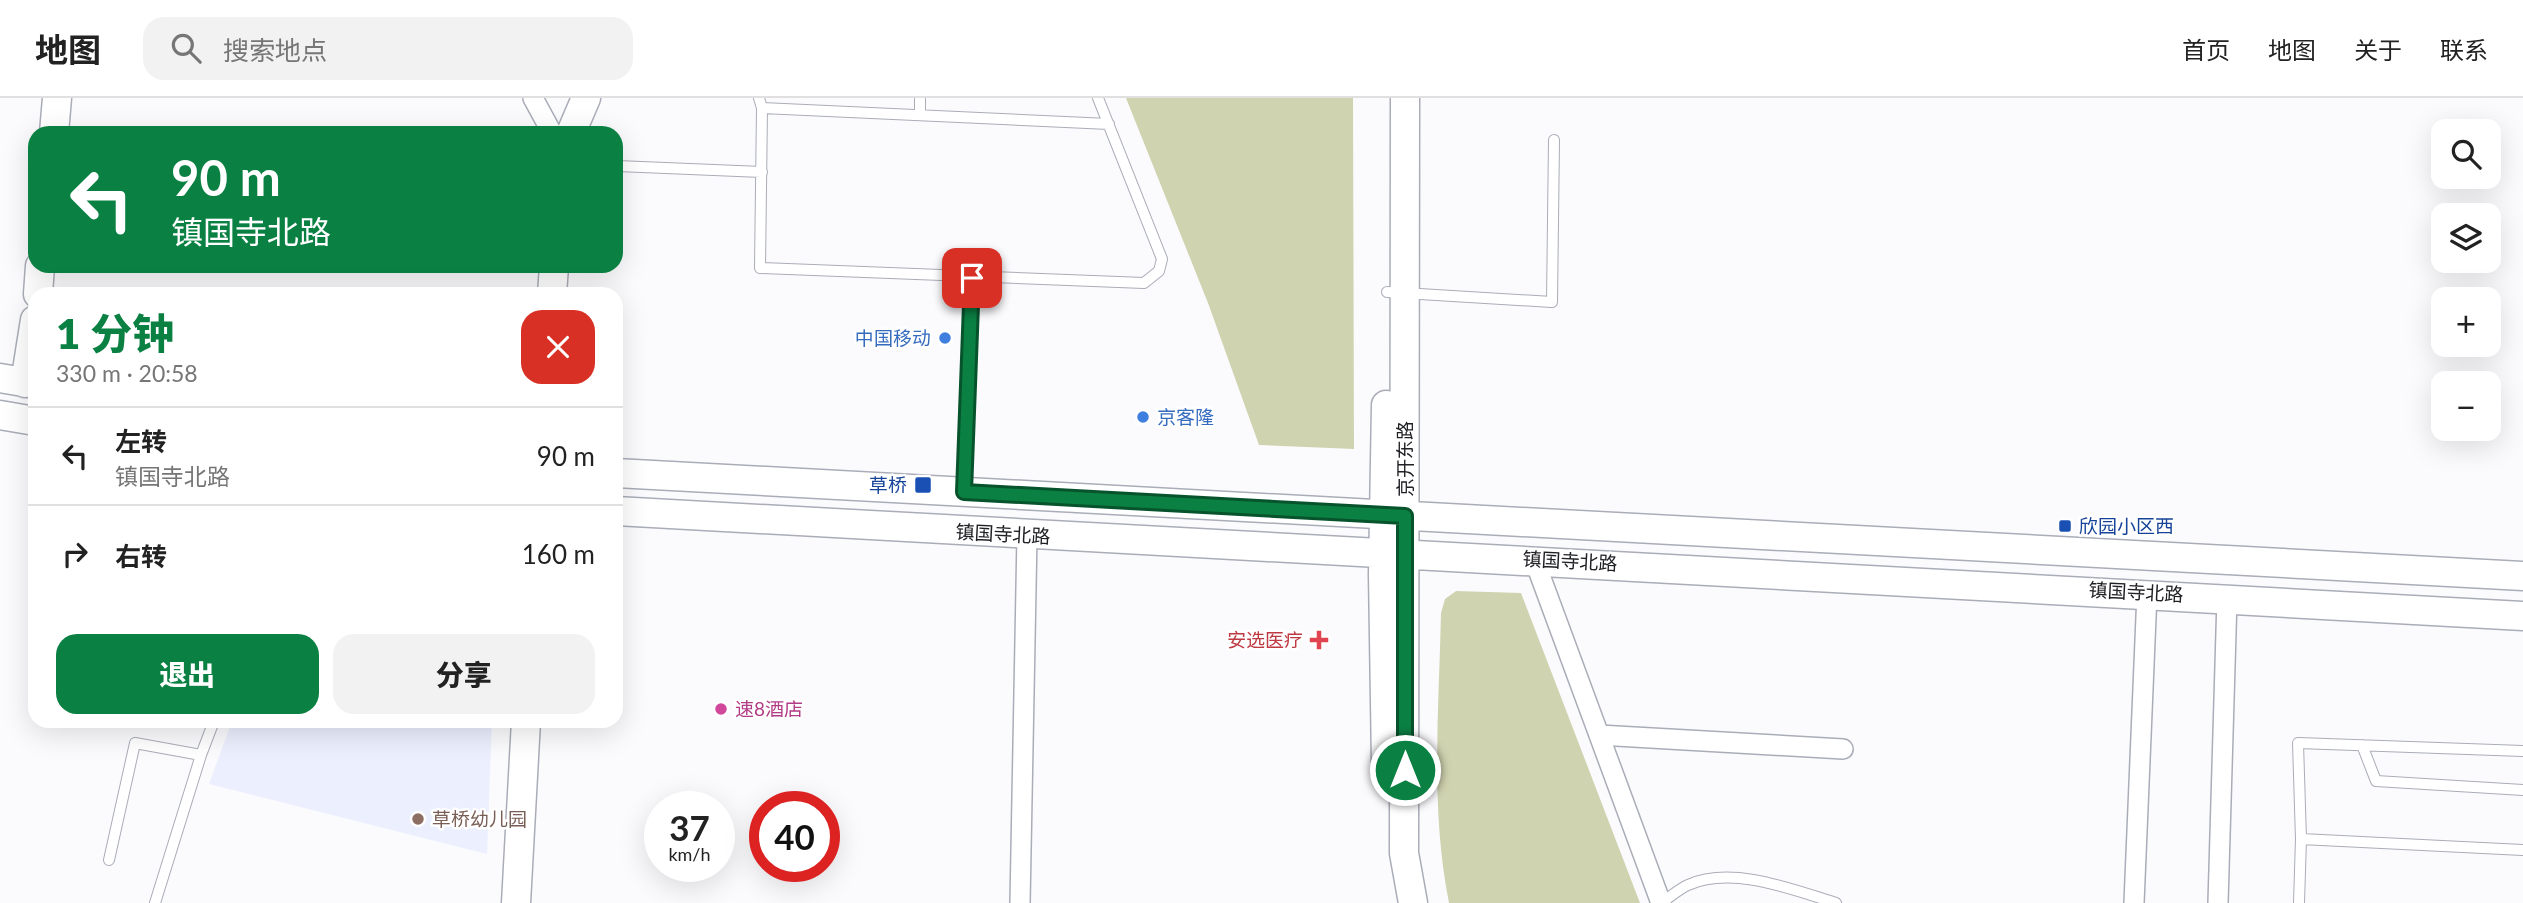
<!DOCTYPE html>
<html lang="zh">
<head>
<meta charset="utf-8">
<style>
	:root { --surface:#fff; --page:#f2f2f2; --text:#222; --muted:#767676; --line:#e0e0e0; --accent:#0b8043 }
	body { margin:0; font-family:Lato,"Noto Sans SC",sans-serif; background:var(--page); color:var(--text); height:100vh; display:flex; flex-direction:column; font-size:26px; white-space:nowrap }
	* { box-sizing:border-box; margin:0 }
	p { font-size:23px; color:var(--muted) }
	.icon { flex:none; width:38px; height:38px; fill:none; stroke:currentColor; stroke-width:2; stroke-linecap:round; stroke-linejoin:round }
	.map { position:relative; flex:1; overflow:hidden }
	.side { position:absolute; left:28px; top:189px; width:595px; height:441px; display:flex; flex-direction:column; background:var(--surface); border-radius:21px; box-shadow:0 7px 28px #0002 }
	.side>* { flex:none }
	.hud { position:absolute; left:28px; top:28px; width:595px; height:147px; border-radius:21px; box-shadow:0 7px 28px #0002; background:#0b8043; color:#fff; overflow:hidden }
	.fabs { position:absolute; left:2431px; top:21px; display:grid; gap:14px }
	.fabs a { display:grid; place-items:center; width:70px; height:70px; border-radius:14px; background:var(--surface); box-shadow:0 7px 28px #0002; font-size:35px }
	.speed { position:absolute; left:644px; top:693px; display:flex; gap:14px; font-size:35px; font-weight:700; text-align:center }
	.speed>* { display:grid; place-content:center; width:91px; height:91px; border-radius:50%; background:var(--surface); box-shadow:0 7px 28px #0002; line-height:1 }
	.speed small { font-size:18px; font-weight:400 }
	.speed .limit { border:10px solid #d22; background:#fff; color:#111 }
	.pin { position:absolute; display:grid; place-items:center; width:60px; height:60px; color:#fff; margin:-30px; border-radius:14px; box-shadow:0 4px 10px #0006 }
	.me { position:absolute; width:77px; margin:-38px; rotate:0deg; stroke-linejoin:round; filter:drop-shadow(0 0 5px #0008) }
	.turn { display:flex; align-items:center; gap:24px; height:147px; padding:0 28px; font-size:32px }
	.turn .icon { width:91px; height:91px; stroke-width:2.5 }
	.turn b { display:block; font-size:49px; line-height:60px }
	.round { display:grid; place-items:center; flex:none; width:74px; height:74px; border-radius:21px; background:var(--page) }
	.summary { display:flex; align-items:center; justify-content:space-between; height:119px; padding:0 28px }
	h1 { font-size:42px; font-weight:800; line-height:52px; color:var(--accent) }
	.action { display:flex; gap:14px; margin-top:auto; padding:14px 28px }
	.action a { flex:1; height:80px; border-radius:21px; background:var(--accent); color:#fff; font-size:28px; font-weight:800; line-height:80px; text-align:center }
	.action a+a { background:var(--page); color:var(--text) }
	ul { padding:0; list-style:none }
	li { display:flex; align-items:center; gap:21px; height:98px; padding:0 28px; border-top:2px solid var(--line) }
	li div { flex:1 }
	li b { display:block; font-size:26px }
	li em { font-style:normal }
	header { display:flex; align-items:center; gap:42px; box-sizing:border-box; height:98px; padding:0 35px; background:var(--surface); border-bottom:2px solid var(--line) }
	header strong { font-size:33px }
	nav { display:flex; gap:38px; margin-inline-start:auto; font-size:24px }
	.search { width:490px; height:63px; background:var(--page); display:flex; align-items:center; gap:18px; box-sizing:border-box; padding:0 24px; border-radius:21px; color:var(--muted); font-size:26px }
	.map>svg:first-child { display:block }
	.built { fill:#ebeffe }
	.green { fill:#d0d3b0 }
	.lines { fill:none; stroke-linecap:round; stroke-linejoin:round }
	.lane-casing { stroke:#aaadb8; stroke-width:12 }
	.street-casing { stroke:#aaadb8; stroke-width:22 }
	.secondary-casing { stroke:#aaadb8; stroke-width:31 }
	.lane { stroke:#fff; stroke-width:10 }
	.street { stroke:#fff; stroke-width:19 }
	.secondary { stroke:#fff; stroke-width:28 }
	.route-casing { stroke:#07532c; stroke-width:18 }
	.route { stroke:#0b8043; stroke-width:12 }
	.shop-dot { fill:#3f7fe0; stroke:#fff; stroke-width:2.5 }
	.transit-dot { fill:#1a4fb4; stroke:#fff; stroke-width:2.5 }
	.health-dot { fill:#e0444e; stroke:#fff; stroke-width:2.5 }
	.hotel-dot { fill:#d1479c; stroke:#fff; stroke-width:2.5 }
	.education-dot { fill:#8d6e63; stroke:#fff; stroke-width:2.5 }
	.labels { text-anchor:middle; stroke-width:5; stroke-linejoin:round; paint-order:stroke }
	.shop-label { font-size:19px; fill:#366cbe; stroke:#fff; text-anchor:end }
	.street-label { font-size:19px; fill:#202125; stroke:#fff }
	.transit-label { font-size:19px; fill:#164399; stroke:#fff; text-anchor:end }
	.health-label { font-size:19px; fill:#be3a42; stroke:#fff; text-anchor:end }
	.hotel-label { font-size:19px; fill:#b23c85; stroke:#fff; text-anchor:start }
	.education-label { font-size:19px; fill:#785e54; stroke:#fff; text-anchor:start }
</style>
</head>
<body>
<header>
<strong>地图</strong>
<div class="search"><svg class="icon" aria-label="search" viewBox="0 0 24 24"><circle cx="10" cy="10" r="6"/><path d="M15 15l6 6"/></svg>搜索地点</div>
<nav><a>首页</a><a>地图</a><a>关于</a><a>联系</a></nav>
</header>
<div class="map">
<svg width="2523" height="805" viewBox="0 0 2523 805">
	<rect width="100%" height="100%" fill="#fbfbfe"/>
	<!-- built -->
	<path class="built" d="M232 623H492L487 756 209 686Z"/>
	<!-- green -->
	<path class="green" d="M1126 0H1353L1354 351 1259 347 1208 205Z
		M1456 493 1521 495 1640 805H1449C1430 710 1439 611 1441 515L1445 501Z"/>
	<g class="lines">
		<!-- lane casing -->
		<g class="lane-casing">
			<path id="lane" d="M759 0 762 10 760 170 1144 185 1159 173 1162 161 1098 0
				M762 10 1109 26
				M920 17V0
				M617 68 762 74
				M1387 194 1552 204 1554 42
				M964 393 972 180
				M2362 647 2376 683 2523 692
				M2301 741 2298 645 2523 653
				M109 762 135 645 201 657 214 623
				M155 805 201 657
				M1661 805C1670 799 1679 791 1688 787 1732 767 1794 792 1836 805
				M2299 805 2301 741 2523 752"/>
		</g>
		<!-- street casing -->
		<g class="street-casing">
			<path id="street" d="M533 0 552 35
				M1534 461 1661 805
				M1599 637 1843 651
				M1020 805 1027 437
				M2134 805 2147 495
				M2218 805 2227 500"/>
		</g>
		<!-- secondary casing -->
		<g class="secondary-casing">
			<path id="secondary" d="M1405 0 1404 755 1413 805
				M54 35 57 0
				M571 35 586 0
				M38 196 40 168
				M552 196 554 168
				M0 280 35 286
				M25 285 35 222
				M0 317 35 323
				M616 375 2523 478
				M616 413C1252 451 1888 478 2523 518
				M1386 666 1383 476 1386 307
				M516 805 526 623"/>
		</g>
		<!-- lane -->
		<use href="#lane" class="lane"/>
		<!-- street -->
		<use href="#street" class="street"/>
		<!-- secondary -->
		<use href="#secondary" class="secondary"/>
	</g>
	<g class="lines">
		<!-- route casing -->
		<g class="route-casing">
			<path id="route" d="M972 180 964 394 1405 418V672"/>
		</g>
		<!-- route -->
		<use href="#route" class="route"/>
	</g>
	<!-- markers -->
	<g class="shop-dot">
		<circle cx="945" cy="240" r="7"/>
		<circle cx="1143" cy="319" r="7"/>
	</g>
	<g class="transit-dot">
		<rect x="914" y="378" width="18" height="18" rx="3.5"/>
		<rect x="2058" y="421" width="14" height="14" rx="3.5"/>
	</g>
	<path class="health-dot" d="M1315.5 531.5h7v7h7v7h-7v7h-7v-7h-7v-7h7z"/>
	<circle class="hotel-dot" cx="721" cy="611" r="7"/>
	<circle class="education-dot" cx="418" cy="721" r="7"/>
	<g class="labels">
		<!-- shop labels -->
		<g class="shop-label">
			<text x="931" y="247">中国移动</text>
			<text x="1157" y="326" text-anchor="start">京客隆</text>
		</g>
		<!-- street labels -->
		<g class="street-label">
			<text transform="translate(1405 361) rotate(-90)" y="7">京开东路</text>
			<text transform="translate(1003 436) rotate(3)" y="7">镇国寺北路</text>
			<text transform="translate(1570 463) rotate(3)" y="7">镇国寺北路</text>
			<text transform="translate(2136 494) rotate(3)" y="7">镇国寺北路</text>
		</g>
		<!-- transit labels -->
		<g class="transit-label">
			<text x="907" y="394">草桥</text>
			<text x="2079" y="435" text-anchor="start">欣园小区西</text>
		</g>
		<!-- health labels -->
		<g class="health-label">
			<text x="1303" y="549">安选医疗</text>
		</g>
		<!-- hotel labels -->
		<g class="hotel-label">
			<text x="735" y="618">速8酒店</text>
		</g>
		<!-- education labels -->
		<g class="education-label">
			<text x="432" y="728">草桥幼儿园</text>
		</g>
	</g>
</svg>
<div class="fabs">
<a><svg class="icon" aria-label="search" viewBox="0 0 24 24"><circle cx="10" cy="10" r="6"/><path d="M15 15l6 6"/></svg></a>
<a><svg class="icon" aria-label="layers" viewBox="0 0 24 24"><path d="M12 4l9 5-9 5-9-5zM3 14l9 5 9-5"/></svg></a>
<a>+</a>
<a>−</a>
</div>
<div class="speed"><div>37<small>km/h</small></div><div class="limit">40</div></div>
<div class="pin" style="left:972px;top:180px;background:#d93025"><svg class="icon" aria-label="arrive" viewBox="0 0 24 24"><path d="M6 21V4h12l-3 4 3 4H6"/></svg></div>
<svg class="me" style="left:1405px;top:672px" viewBox="-20 -20 40 40"><circle r="17" fill="#0b8043" stroke="#fff" stroke-width="3"/><path d="M0-11L8 9 0 5-8 9z" fill="#fff"/></svg>
<div class="hud">
<div class="turn"><svg class="icon" aria-label="left" viewBox="0 0 24 24"><path d="M17 20v-9H6M10 6l-5 5 5 5"/></svg><div><b>90 m</b>镇国寺北路</div></div>
</div>
<section class="side">
<div class="summary"><div><h1>1 分钟</h1><p>330 m · 20:58</p></div><a class="round" style="background:#d93025;color:#fff"><svg class="icon" aria-label="close" viewBox="0 0 24 24"><path d="M6 6l12 12M18 6L6 18"/></svg></a></div>
<ul>
<li><svg class="icon" aria-label="left" viewBox="0 0 24 24"><path d="M17 20v-9H6M10 6l-5 5 5 5"/></svg><div><b>左转</b><p>镇国寺北路</p></div><em>90 m</em></li>
<li><svg class="icon" aria-label="right" viewBox="0 0 24 24"><path d="M7 20v-9h11M14 6l5 5-5 5"/></svg><div><b>右转</b></div><em>160 m</em></li>
</ul>
<div class="action"><a>退出</a><a>分享</a></div>
</section>
</div>
</body>
</html>
